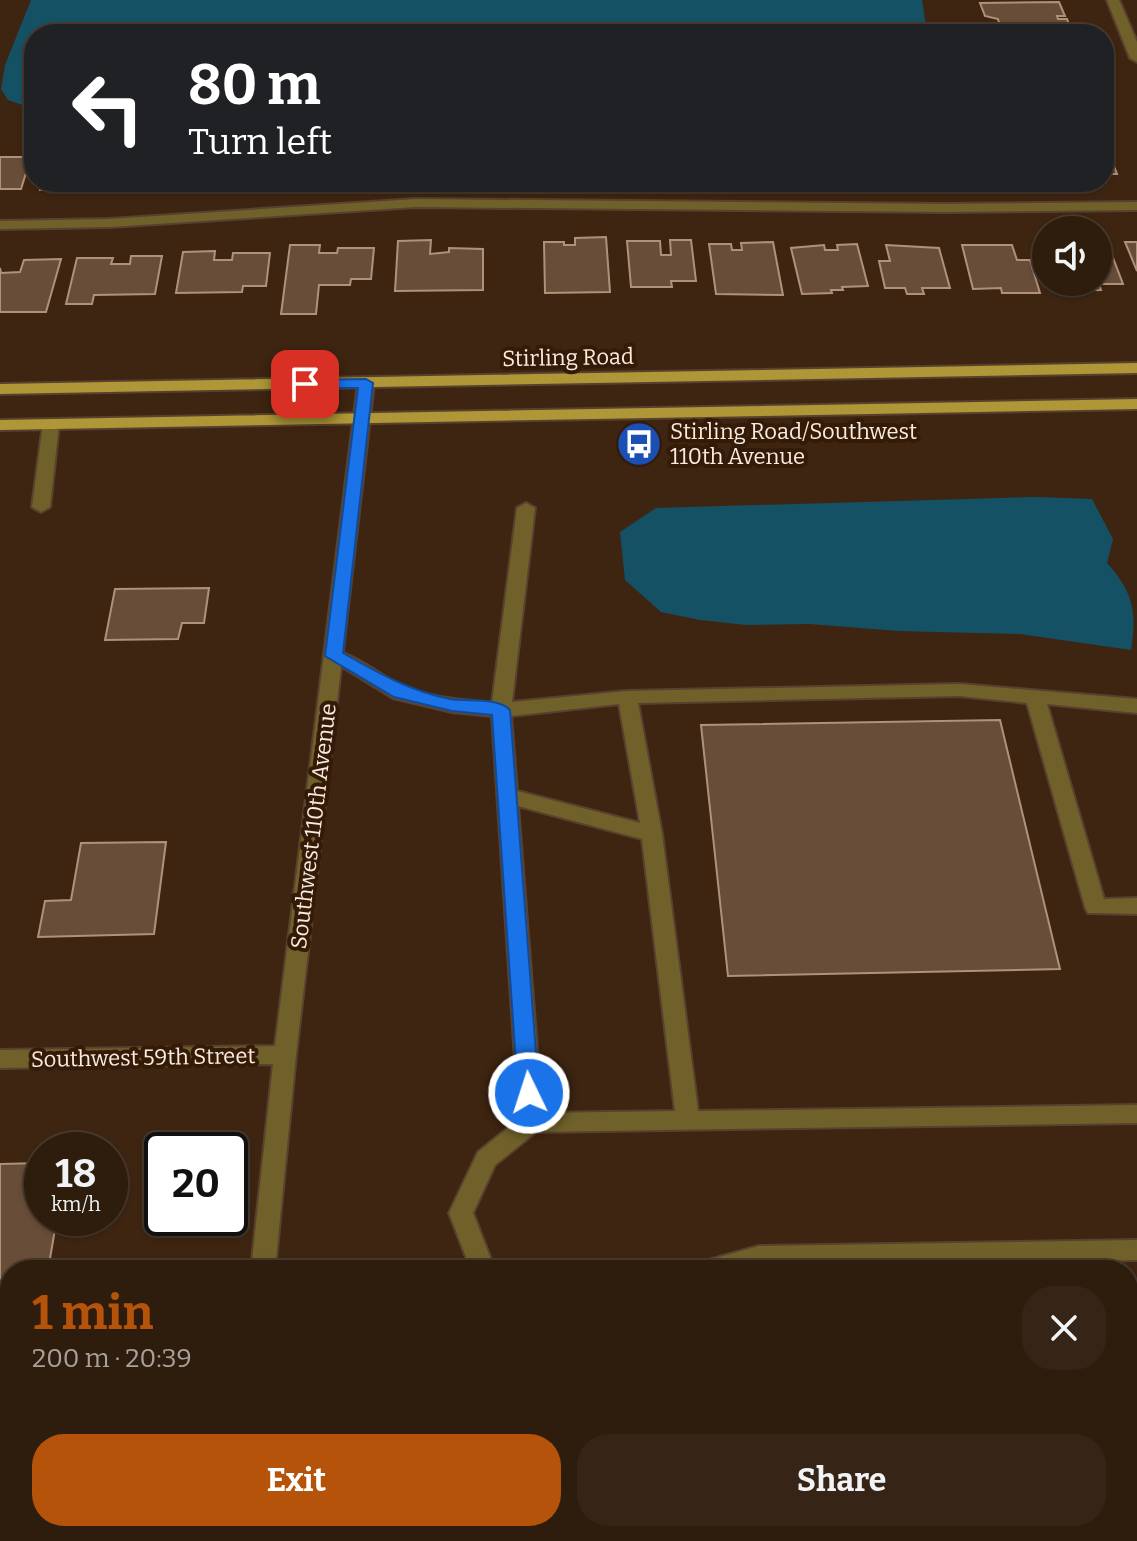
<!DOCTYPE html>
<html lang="en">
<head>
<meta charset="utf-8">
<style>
	:root { --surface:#2e1c0d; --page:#362516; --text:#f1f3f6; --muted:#a7a19d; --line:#493a2e; --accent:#b45309 }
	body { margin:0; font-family:Bitter,serif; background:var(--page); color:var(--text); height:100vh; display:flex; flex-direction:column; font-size:30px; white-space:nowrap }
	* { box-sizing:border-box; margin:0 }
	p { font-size:26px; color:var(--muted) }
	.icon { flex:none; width:44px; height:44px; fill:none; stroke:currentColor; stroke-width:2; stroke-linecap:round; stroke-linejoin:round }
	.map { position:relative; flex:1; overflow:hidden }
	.side { position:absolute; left:0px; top:1260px; width:1138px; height:282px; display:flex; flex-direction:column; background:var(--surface); border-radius:32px 32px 0 0; box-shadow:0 2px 6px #0004,0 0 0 2px var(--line) }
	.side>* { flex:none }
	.banner { position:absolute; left:24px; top:24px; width:1090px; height:168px; border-radius:32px; box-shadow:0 2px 6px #0004,0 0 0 2px var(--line); background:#202124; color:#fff; overflow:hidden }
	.tools { position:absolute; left:1032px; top:216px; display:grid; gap:16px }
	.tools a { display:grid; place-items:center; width:80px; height:80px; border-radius:50%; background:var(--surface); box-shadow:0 2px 6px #0004,0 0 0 2px var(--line); font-size:40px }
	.speed { position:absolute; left:24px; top:1132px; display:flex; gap:16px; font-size:40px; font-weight:700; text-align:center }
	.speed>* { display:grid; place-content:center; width:104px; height:104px; border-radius:50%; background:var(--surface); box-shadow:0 2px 6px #0004,0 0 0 2px var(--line); line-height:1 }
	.speed small { font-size:20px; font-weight:400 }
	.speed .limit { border:4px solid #111; border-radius:12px; background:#fff; color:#111 }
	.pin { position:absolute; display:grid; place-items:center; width:68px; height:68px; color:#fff; margin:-34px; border-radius:16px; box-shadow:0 4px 12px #0006 }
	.me { position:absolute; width:88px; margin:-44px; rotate:356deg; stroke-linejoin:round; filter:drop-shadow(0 0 6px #0008) }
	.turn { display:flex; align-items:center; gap:28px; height:168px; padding:0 32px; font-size:36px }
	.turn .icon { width:104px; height:104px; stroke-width:2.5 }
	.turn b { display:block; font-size:56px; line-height:68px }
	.round { display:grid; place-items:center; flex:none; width:84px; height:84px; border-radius:32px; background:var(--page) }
	.headline { display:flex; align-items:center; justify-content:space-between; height:136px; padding:0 32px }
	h1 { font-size:48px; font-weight:700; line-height:60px; color:var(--accent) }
	.cta { display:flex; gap:16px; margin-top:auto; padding:16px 32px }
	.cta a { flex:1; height:92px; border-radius:32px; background:var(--accent); color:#fff; font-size:32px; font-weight:700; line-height:92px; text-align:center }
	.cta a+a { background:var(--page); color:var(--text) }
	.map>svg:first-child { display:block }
	.water { fill:#155164 }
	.building { fill:#684d38; stroke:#b0927b; stroke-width:2 }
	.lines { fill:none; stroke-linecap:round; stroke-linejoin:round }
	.lane-casing { stroke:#58412e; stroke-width:4 }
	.street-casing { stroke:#58412e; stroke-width:4 }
	.primary-casing { stroke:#58412e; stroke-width:4 }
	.lane { fill:#70612a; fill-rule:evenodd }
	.street { fill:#70612a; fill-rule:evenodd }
	.primary { fill:#af9636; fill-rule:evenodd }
	.route { fill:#1a73e8; stroke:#114b97; stroke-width:2 }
	.labels { text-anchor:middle; stroke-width:8; stroke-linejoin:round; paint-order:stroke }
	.street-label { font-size:22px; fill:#fbebdf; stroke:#331b07 }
	.poi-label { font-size:22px; fill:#fbebdf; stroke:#331b07; text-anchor:start }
</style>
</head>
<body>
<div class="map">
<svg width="1137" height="1541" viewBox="0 0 1137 1541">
	<rect width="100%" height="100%" fill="#3e2511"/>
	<!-- water -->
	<path class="water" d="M31 0H922L927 34H34V109L8 100 1 89 5 65Z
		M1036 497 1092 499 1113 539 1107 563C1133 592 1137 611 1131 650L1020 634 899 631 809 624 746 625 700 620 661 612 625 580 620 532 656 508Z"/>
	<!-- building -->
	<path class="building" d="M1059 2 1065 16H1057L1058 19H1067L1071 29 1001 30 998 19 985 16 980 3Z
		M0 157H31L21 189H0Z
		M1111 158 1117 174H1104V159Z
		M42 182H121L120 187H91L92 183H70L68 190H40Z
		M606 237 610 292 545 293 544 242H564V245H575V238Z
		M431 240 430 254 449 252V248L483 249V290L395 291 398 241Z
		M670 240H691L696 281H671L672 287H631L627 241H660L661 255H671Z
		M773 242 783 295 716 294 709 244H731L732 250H742L741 243Z
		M1107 242 1123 284H1099L1101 290 1060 291 1057 282H1098V243Z
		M1125 242H1137V271Z
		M857 244 868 286 842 287 843 290H831L832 293 802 294 791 248 824 245 825 250H838L837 245Z
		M290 245H320L319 253H337L338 248H374L371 279H351L350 285H319L316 314H281Z
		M886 245 939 248 950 288H922L924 294H907L905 288H885L879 261H890Z
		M962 245H1012L1017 260H1030L1040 293H1002L1001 288 973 289Z
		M215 251 214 260H232L233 253H270L266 286H243L242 292 176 293 183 252Z
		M131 256H162L155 294 94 295 92 304H66L77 258H113L111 264H130Z
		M61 259 46 312H0V268L1 273 20 272 24 260Z
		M209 588 204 623H182L178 639 105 640 115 589Z
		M1000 720 1060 969 728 976 701 725Z
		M166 842 154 934 38 937 45 901 71 900 81 843Z
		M42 1163V1218H57L48 1270H10V1327H0V1164Z
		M0 1443H10V1532H51L49 1541H0Z"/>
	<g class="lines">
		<!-- lane casing -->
		<g class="lane-casing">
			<path id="lane" d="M51 419 59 424 50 507 41 512 32 507 43 424Z
				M526 503 535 508 512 702 627 691 959 684 1137 699V713L1047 704 1104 899 1137 898V914L1088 913 1085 907 1027 703 959 696 638 703 662 834 698 1111 1137 1105V1123L536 1132 495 1165 473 1213 495 1270H471L449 1213 478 1152 519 1119 492 716 452 712 393 698 325 656 327 652C347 646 385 680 406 688 432 698 464 700 492 703L517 508ZM619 704 640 823 517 791 511 716ZM518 806 642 839 675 1111 542 1113Z
				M1137 1240V1260L695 1270 698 1263 759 1246Z
				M389 1532H417L416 1541H388Z"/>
		</g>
		<!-- street casing -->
		<g class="street-casing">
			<path id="street" d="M1107 0H1119L1137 42V62L1130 58Z
				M416 199 946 204 1137 202V210L946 212 416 207 110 227 0 229V221L110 219Z
				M366 378 374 383 296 1055 275 1270H251L273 1064 0 1068V1050L275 1046 358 383Z
				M223 1532H251L250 1541H222Z"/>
		</g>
		<!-- primary casing -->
		<g class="primary-casing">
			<path id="primary" d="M1137 363V373L0 394V384Z
				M1137 399V409L0 430V420Z"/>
		</g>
		<!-- lane -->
		<use href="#lane" class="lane"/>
		<!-- street -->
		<use href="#street" class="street"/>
		<!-- primary -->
		<use href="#primary" class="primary"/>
	</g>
	<!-- route -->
	<path class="route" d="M366 379 373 383 343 653C378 673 410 691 450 699 467 702 499 697 510 710L539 1093 536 1099 529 1101 521 1099 518 1093 492 715 452 711 394 697 325 656 358 388H305L297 384 305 380Z"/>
	<!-- icons -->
	<defs>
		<g id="bus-disc" transform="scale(2.3)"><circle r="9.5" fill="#1a4fb4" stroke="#331b07"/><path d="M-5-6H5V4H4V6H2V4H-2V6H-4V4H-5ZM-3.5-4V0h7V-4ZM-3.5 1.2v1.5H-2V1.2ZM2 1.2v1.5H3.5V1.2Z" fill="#fff"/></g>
	</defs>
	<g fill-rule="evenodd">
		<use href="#bus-disc" x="639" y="444"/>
	</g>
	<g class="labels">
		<!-- street labels -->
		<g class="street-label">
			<text transform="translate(568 357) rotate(-1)" y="8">Stirling Road</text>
			<text transform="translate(313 826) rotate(-83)" y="8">Southwest 110th Avenue</text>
			<text transform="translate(143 1057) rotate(-1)" y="8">Southwest 59th Street</text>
		</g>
		<!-- poi labels -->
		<g class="poi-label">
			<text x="670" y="439">Stirling Road/Southwest<tspan x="670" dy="25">110th Avenue</tspan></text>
		</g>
	</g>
</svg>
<div class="tools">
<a><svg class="icon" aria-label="sound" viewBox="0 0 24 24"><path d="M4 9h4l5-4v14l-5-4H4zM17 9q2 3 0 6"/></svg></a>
</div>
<div class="speed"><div>18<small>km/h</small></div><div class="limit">20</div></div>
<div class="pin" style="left:305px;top:384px;background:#d93025"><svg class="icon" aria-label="arrive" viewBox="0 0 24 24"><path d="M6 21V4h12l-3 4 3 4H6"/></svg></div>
<svg class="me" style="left:529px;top:1093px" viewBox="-20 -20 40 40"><circle r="17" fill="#1a73e8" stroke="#fff" stroke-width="3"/><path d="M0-11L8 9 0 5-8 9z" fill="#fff"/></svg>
<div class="banner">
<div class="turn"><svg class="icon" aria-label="left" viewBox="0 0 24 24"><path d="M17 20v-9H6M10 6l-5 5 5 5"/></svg><div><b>80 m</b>Turn left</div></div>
</div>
<section class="side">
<div class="headline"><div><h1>1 min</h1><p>200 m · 20:39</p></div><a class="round"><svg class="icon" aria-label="close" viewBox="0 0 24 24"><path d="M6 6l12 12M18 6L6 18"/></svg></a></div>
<div class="cta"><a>Exit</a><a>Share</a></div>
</section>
</div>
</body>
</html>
